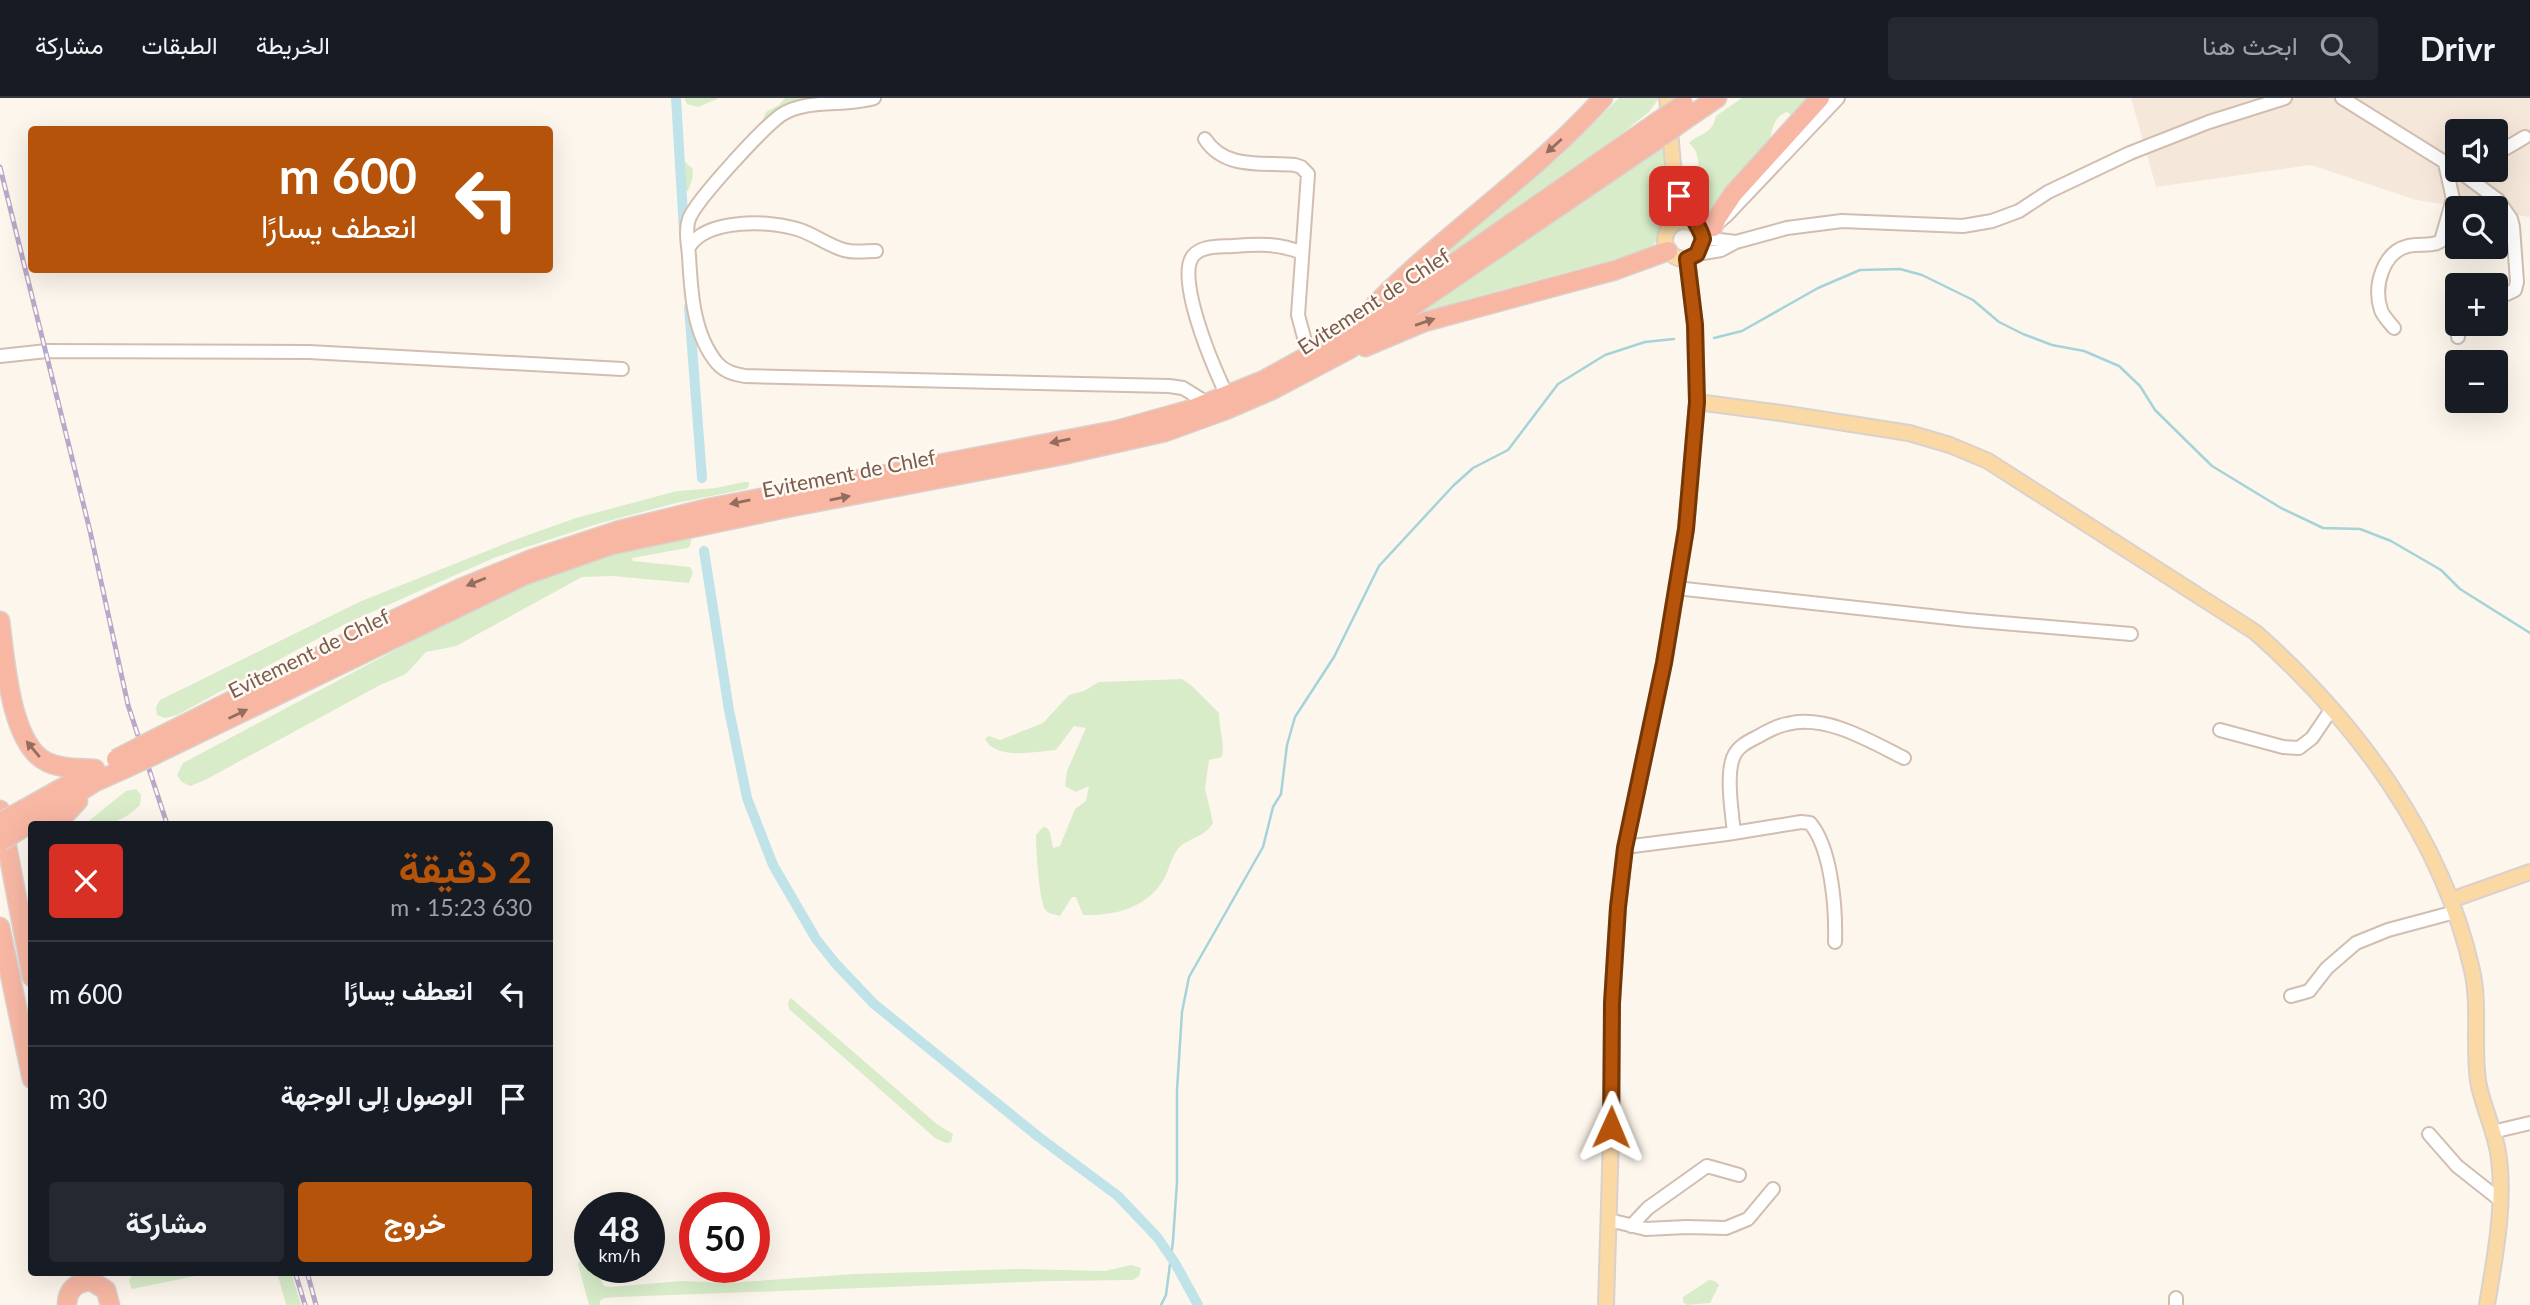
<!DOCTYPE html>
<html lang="ar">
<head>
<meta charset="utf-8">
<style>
	:root { --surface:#171b24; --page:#242831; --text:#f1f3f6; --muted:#9ea1a6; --line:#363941; --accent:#b45309 }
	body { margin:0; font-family:Lato,Vazirmatn,sans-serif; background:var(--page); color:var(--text); direction:rtl; height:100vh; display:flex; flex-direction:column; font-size:26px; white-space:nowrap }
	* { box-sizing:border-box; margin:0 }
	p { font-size:23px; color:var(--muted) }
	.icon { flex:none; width:38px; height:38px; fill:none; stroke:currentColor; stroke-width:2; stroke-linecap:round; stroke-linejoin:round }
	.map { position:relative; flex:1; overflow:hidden; direction:ltr }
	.panel { position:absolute; left:28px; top:723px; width:525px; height:455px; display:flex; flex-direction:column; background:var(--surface); border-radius:7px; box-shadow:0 7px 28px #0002; direction:rtl }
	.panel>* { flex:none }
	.banner { position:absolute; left:28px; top:28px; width:525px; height:147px; border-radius:7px; box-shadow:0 7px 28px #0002; direction:rtl; background:#b45309; color:#fff; overflow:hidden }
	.controls { position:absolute; left:2445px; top:21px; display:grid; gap:14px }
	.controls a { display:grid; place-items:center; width:63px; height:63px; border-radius:7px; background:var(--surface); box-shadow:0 7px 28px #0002; font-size:35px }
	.speed { position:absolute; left:574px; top:1094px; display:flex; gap:14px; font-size:35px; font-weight:700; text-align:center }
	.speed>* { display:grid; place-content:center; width:91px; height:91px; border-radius:50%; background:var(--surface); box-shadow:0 7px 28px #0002; line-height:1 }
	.speed small { font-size:18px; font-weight:400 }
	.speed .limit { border:10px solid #d22; background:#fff; color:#111 }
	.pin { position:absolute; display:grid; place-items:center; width:60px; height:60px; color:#fff; margin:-30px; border-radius:14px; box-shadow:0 4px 10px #0006 }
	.me { position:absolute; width:77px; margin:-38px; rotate:1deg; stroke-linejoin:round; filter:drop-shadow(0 0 5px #0008) }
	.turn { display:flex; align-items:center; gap:24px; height:147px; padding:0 21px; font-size:32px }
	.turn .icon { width:91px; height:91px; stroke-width:2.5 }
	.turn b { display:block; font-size:49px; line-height:60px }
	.round { display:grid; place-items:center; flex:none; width:74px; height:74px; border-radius:7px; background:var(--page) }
	.head { display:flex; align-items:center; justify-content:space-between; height:119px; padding:0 21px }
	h1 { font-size:42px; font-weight:700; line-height:52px; color:var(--accent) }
	.primary-button { display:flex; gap:14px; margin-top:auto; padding:14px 21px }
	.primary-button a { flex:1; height:80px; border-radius:7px; background:var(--accent); color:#fff; font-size:28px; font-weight:700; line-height:80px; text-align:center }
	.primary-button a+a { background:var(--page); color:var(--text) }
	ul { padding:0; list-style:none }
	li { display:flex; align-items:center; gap:21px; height:105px; padding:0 21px; border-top:2px solid var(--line) }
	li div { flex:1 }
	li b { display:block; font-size:26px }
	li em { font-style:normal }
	header { display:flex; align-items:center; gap:42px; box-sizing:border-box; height:98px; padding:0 35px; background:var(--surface); border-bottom:2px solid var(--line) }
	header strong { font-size:33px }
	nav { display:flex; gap:38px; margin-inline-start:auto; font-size:24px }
	.search { width:490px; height:63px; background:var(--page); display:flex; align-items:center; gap:18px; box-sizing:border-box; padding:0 24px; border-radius:7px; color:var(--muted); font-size:26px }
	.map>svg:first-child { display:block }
	.residential { fill:#f5e8da; fill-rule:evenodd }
	.green { fill:#d8ecc9 }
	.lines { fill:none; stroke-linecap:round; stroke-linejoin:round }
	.stream { stroke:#a5d3da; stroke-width:2.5 }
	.canal { stroke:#bfe3e8; stroke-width:10 }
	.minor-casing { stroke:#d1beb0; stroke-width:16 }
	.major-casing { stroke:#dad1cd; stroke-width:18 }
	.highway-casing { stroke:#dad1cd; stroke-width:21 }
	.minor { stroke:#fff; stroke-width:12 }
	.major { stroke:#fbd9a5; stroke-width:14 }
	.highway { stroke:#f7b7a3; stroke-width:18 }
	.rail-casing { stroke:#b9a8c9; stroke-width:5 }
	.rail { stroke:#fffaf3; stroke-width:2.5; stroke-dasharray:8; stroke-linecap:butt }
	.highway-bridge-casing { stroke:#dad1cd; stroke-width:21; stroke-linecap:butt }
	.highway-bridge { stroke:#f7b7a3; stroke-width:18 }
	.oneway { fill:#936e5e }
	.route-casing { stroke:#753606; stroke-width:18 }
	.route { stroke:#b45309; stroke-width:12 }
	.labels { text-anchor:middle; stroke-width:5; stroke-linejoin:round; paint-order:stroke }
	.street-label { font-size:21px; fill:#7a5c4d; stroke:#fffaf3 }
</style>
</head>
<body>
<header>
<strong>Drivr</strong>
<div class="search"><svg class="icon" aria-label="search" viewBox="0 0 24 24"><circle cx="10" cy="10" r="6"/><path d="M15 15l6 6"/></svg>ابحث هنا</div>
<nav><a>الخريطة</a><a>الطبقات</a><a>مشاركة</a></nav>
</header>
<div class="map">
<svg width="2530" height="1207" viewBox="0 0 2530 1207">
	<rect width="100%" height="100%" fill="#fdf6ec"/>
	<!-- residential -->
	<path class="residential" d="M2131 0H2530V119L2496 114V110H2470L2416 102 2311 67 2156 89ZM2457 33H2496V72H2457Z"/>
	<!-- green -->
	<path class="green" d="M684 0H719L698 9 687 6Z
		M785 0H823L765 25 762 23 766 14 779 7Z
		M1619 0H1659L1649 14 1596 56 1417 179 1419 175 1560 58Z
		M1742 0H1812L1794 19 1787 14C1771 19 1772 38 1767 51 1761 66 1728 98 1715 111L1705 116 1696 106C1693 86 1707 60 1689 45 1702 33 1711 38 1716 18Z
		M1665 48 1672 49C1669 57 1662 67 1662 75 1661 104 1675 136 1645 153L1464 202 1414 219Z
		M684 63 693 71 692 82 688 93 684 92 681 64Z
		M744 384H749V388L746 391 676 405 597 426 496 459 345 526 177 617 165 620 157 617 156 609 160 602 359 504 517 441 576 420 677 393 716 390Z
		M692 438 690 448 687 450 632 460 633 463 690 469 693 474 689 485 612 478 582 479 456 548 426 554 406 576 380 587 205 682 190 688 182 684 177 677 183 665 510 491C571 466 627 451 692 438Z
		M1182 581 1192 588 1219 615C1219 633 1225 641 1222 659L1209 662 1205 690 1213 725C1203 741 1188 739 1178 751 1171 759 1169 772 1164 781 1147 810 1115 818 1083 817L1076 799H1072L1060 818C1054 816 1048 816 1045 811 1039 801 1036 751 1036 737L1043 729 1047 730 1050 734 1053 750 1060 748 1075 711 1086 703 1089 688 1076 694 1065 688 1067 673 1086 630 1074 628 1056 652C1037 653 996 663 985 641L989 638 1000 642 1043 625 1069 597 1084 593 1099 584Z
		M136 691 141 697 140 707C120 726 111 726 85 726L126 693Z
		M791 900 938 1027 953 1036 951 1044 946 1045 935 1040 789 911 788 904Z
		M583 1156 590 1160V1169H595L604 1188 611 1189 682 1183 728 1185 855 1176 1020 1171 1105 1173 1131 1167 1141 1170 1139 1178 1133 1182 1053 1183 617 1199 604 1200 600 1203V1207H589L578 1166Z
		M143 1174H215L132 1191 129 1183 132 1177Z
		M277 1174H291L301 1207H286Z
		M1709 1182 1715 1183 1719 1187 1710 1205 1687 1207 1683 1204V1199Z"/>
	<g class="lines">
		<!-- stream -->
		<path class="stream" d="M1714 240 1742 233 1818 190 1860 172 1900 171 1922 177 1973 202 1999 224 2023 236 2052 247 2084 253 2119 268 2140 288 2155 312 2212 368 2281 410 2323 430 2360 431 2391 443 2441 472 2460 491 2530 535
			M1161 1207 1166 1197 1173 1143 1177 1084V992L1182 914 1189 879 1263 749 1273 709 1281 696 1287 647 1295 619 1334 559 1379 468 1453 388 1473 370 1508 352 1558 286 1605 257 1645 244 1674 241"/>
		<!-- canal -->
		<path class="canal" d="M676 0 684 133
			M689 209 702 380
			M704 453 729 612 747 700 773 767 816 841 836 866 874 906 1040 1040 1118 1098 1157 1139 1175 1165 1198 1207"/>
		<!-- minor casing -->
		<g class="minor-casing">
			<path id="minor" d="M874 0C844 9 807 0 781 17 763 30 696 102 689 121 685 132 688 146 689 158 691 194 693 236 717 265 725 274 734 276 745 278L1169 288 1183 290 1207 305
				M2342 0 2459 73 2498 102 2511 121 2513 129 2517 184 2515 192 2496 201
				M1205 41C1225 72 1263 64 1295 67L1301 69 1308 76 1298 217 1309 258
				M2496 56 2525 39
				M1702 135 1713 129 1726 118 1838 0
				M1703 140 1736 144
				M689 149C707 120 771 122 800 132 815 137 829 148 844 152 854 155 866 153 876 153
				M1697 156 1721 152 1736 144 1787 130 1842 123 1963 128 1992 123 2019 113 2048 94 2130 55 2209 24 2285 0
				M2457 220 2458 239
				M2394 230C2389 224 2383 218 2381 212 2373 188 2383 154 2408 148 2419 145 2432 149 2441 143L2453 101 2445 65
				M0 258 47 253 309 254 622 271
				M1227 297C1215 274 1175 180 1193 158 1202 147 1220 149 1233 148 1258 146 1279 145 1302 155
				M1676 490 1967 522 2131 536
				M2220 632 2283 649 2299 650 2312 640 2331 612
				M1734 735C1732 715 1726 678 1733 660 1737 649 1747 644 1757 639 1766 634 1776 628 1787 626 1826 616 1870 643 1904 660
				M1625 749 1727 736 1801 724 1810 725C1832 751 1836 812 1835 844
				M2291 898 2309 893 2327 870 2356 845 2388 832 2455 814
				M2492 1034 2530 1025
				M2429 1036 2457 1068 2500 1102
				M1609 1122 1646 1131 1686 1129 1726 1130 1748 1121 1773 1091
				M1631 1128 1648 1110 1707 1068 1739 1077
				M2176 1207V1200"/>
		</g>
		<!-- major casing -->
		<g class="major-casing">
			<path id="major" d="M1667 0 1675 88 1669 129
				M1665 142a19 19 0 1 1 38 0a19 19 0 1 1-38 0Z
				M1697 304 1781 315 1909 335 1950 347 1988 363 2255 534C2356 623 2442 739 2472 872 2480 908 2473 946 2478 983 2482 1007 2494 1030 2498 1054 2506 1104 2495 1158 2487 1207
				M2451 802 2530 774
				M1606 1207 1612 1005V905L1618 809 1625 749 1664 565 1686 431 1697 304 1695 227 1687 161"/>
		</g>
		<!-- highway casing -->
		<g class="highway-casing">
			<path id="highway" d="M1689 19 1717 0
				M1713 129 1717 120 1733 96 1820 0
				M1365 217C1439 139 1531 80 1603 0
				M1365 249 1424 224 1616 172 1668 153
				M0 523C5 559 10 647 47 664 62 671 78 670 95 671
				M147 645 372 532 461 490 532 461 620 432 709 410 1117 332 1192 311 1264 282 1347 236 1407 198 1654 26
				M154 657 525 477 611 447 791 409 1063 357 1165 334 1223 313 1272 292 1348 252 1661 39
				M0 712 32 879
				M19 714 94 672
				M57 726 78 703
				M26 728 95 684 122 672
				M0 829 32 981
				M67 1207C67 1192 76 1184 91 1183L106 1192 110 1207"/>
		</g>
		<!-- minor -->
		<use href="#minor" class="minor"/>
		<!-- major -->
		<use href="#major" class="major"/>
		<!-- highway -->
		<use href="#highway" class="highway"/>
		<!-- rail casing -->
		<g class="rail-casing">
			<path id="rail" d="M0 69 90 433 128 607 167 726
				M295 1174 305 1207
				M307 1174 316 1207"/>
		</g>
		<!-- rail -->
		<use href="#rail" class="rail"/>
		<!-- highway-bridge casing -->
		<g class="highway-bridge-casing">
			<path id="highway-bridge" d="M1654 26 1684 6
				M1661 39 1689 19
				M116 661 147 645
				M122 672 154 657
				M0 724 19 714
				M0 744 26 728"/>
		</g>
		<!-- highway-bridge -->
		<use href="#highway-bridge" class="highway-bridge"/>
	</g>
	<!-- one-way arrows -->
	<defs><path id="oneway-solid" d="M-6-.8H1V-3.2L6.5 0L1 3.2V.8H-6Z" transform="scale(1.75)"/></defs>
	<g class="oneway">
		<use href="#oneway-solid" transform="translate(1554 48) rotate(138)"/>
		<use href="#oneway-solid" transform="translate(1425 224) rotate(-19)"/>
		<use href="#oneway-solid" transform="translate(1060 343) rotate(169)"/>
		<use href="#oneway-solid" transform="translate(840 400) rotate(-11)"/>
		<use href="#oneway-solid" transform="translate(740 404) rotate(169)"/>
		<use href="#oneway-solid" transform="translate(476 484) rotate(158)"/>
		<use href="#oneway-solid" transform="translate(238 616) rotate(-26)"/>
		<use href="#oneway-solid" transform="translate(33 651) rotate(-130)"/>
	</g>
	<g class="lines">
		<!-- route casing -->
		<g class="route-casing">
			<path id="route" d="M1611 1029 1612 905 1618 809 1625 750 1664 565 1686 431 1697 304 1695 227 1687 161 1697 156 1703 141C1700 126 1685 112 1679 98"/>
		</g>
		<!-- route -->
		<use href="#route" class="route"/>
	</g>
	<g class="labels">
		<!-- street labels -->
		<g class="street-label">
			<text transform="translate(1374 204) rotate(-33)" y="7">Evitement de Chlef</text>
			<text transform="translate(849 376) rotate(-11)" y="7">Evitement de Chlef</text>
			<text transform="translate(309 556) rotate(-26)" y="7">Evitement de Chlef</text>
		</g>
	</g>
</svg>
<div class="controls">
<a><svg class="icon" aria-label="sound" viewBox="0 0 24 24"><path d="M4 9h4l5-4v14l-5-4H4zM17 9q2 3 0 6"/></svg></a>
<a><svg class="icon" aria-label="search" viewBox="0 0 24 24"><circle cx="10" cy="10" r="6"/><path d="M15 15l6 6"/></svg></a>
<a>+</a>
<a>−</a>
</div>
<div class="speed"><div>48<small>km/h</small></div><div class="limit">50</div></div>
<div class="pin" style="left:1679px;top:98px;background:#d93025"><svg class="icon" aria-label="arrive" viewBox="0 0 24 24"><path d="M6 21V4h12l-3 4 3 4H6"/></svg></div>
<svg class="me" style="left:1611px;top:1029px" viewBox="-20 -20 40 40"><path d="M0-17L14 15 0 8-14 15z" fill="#b45309" stroke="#fff" stroke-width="4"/></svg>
<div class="banner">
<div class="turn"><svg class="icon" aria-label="left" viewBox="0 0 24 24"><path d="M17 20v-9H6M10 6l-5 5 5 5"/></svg><div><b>600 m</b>انعطف يسارًا</div></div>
</div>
<section class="panel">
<div class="head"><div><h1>2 دقيقة</h1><p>630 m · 15:23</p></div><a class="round" style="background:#d93025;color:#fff"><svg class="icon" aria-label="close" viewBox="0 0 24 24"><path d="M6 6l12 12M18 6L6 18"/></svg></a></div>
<ul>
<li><svg class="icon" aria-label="left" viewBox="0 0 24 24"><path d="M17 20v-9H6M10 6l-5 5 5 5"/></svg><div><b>انعطف يسارًا</b></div><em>600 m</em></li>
<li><svg class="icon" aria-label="arrive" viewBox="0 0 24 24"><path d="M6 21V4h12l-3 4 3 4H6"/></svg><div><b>الوصول إلى الوجهة</b></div><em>30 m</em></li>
</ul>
<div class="primary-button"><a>خروج</a><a>مشاركة</a></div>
</section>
</div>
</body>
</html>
